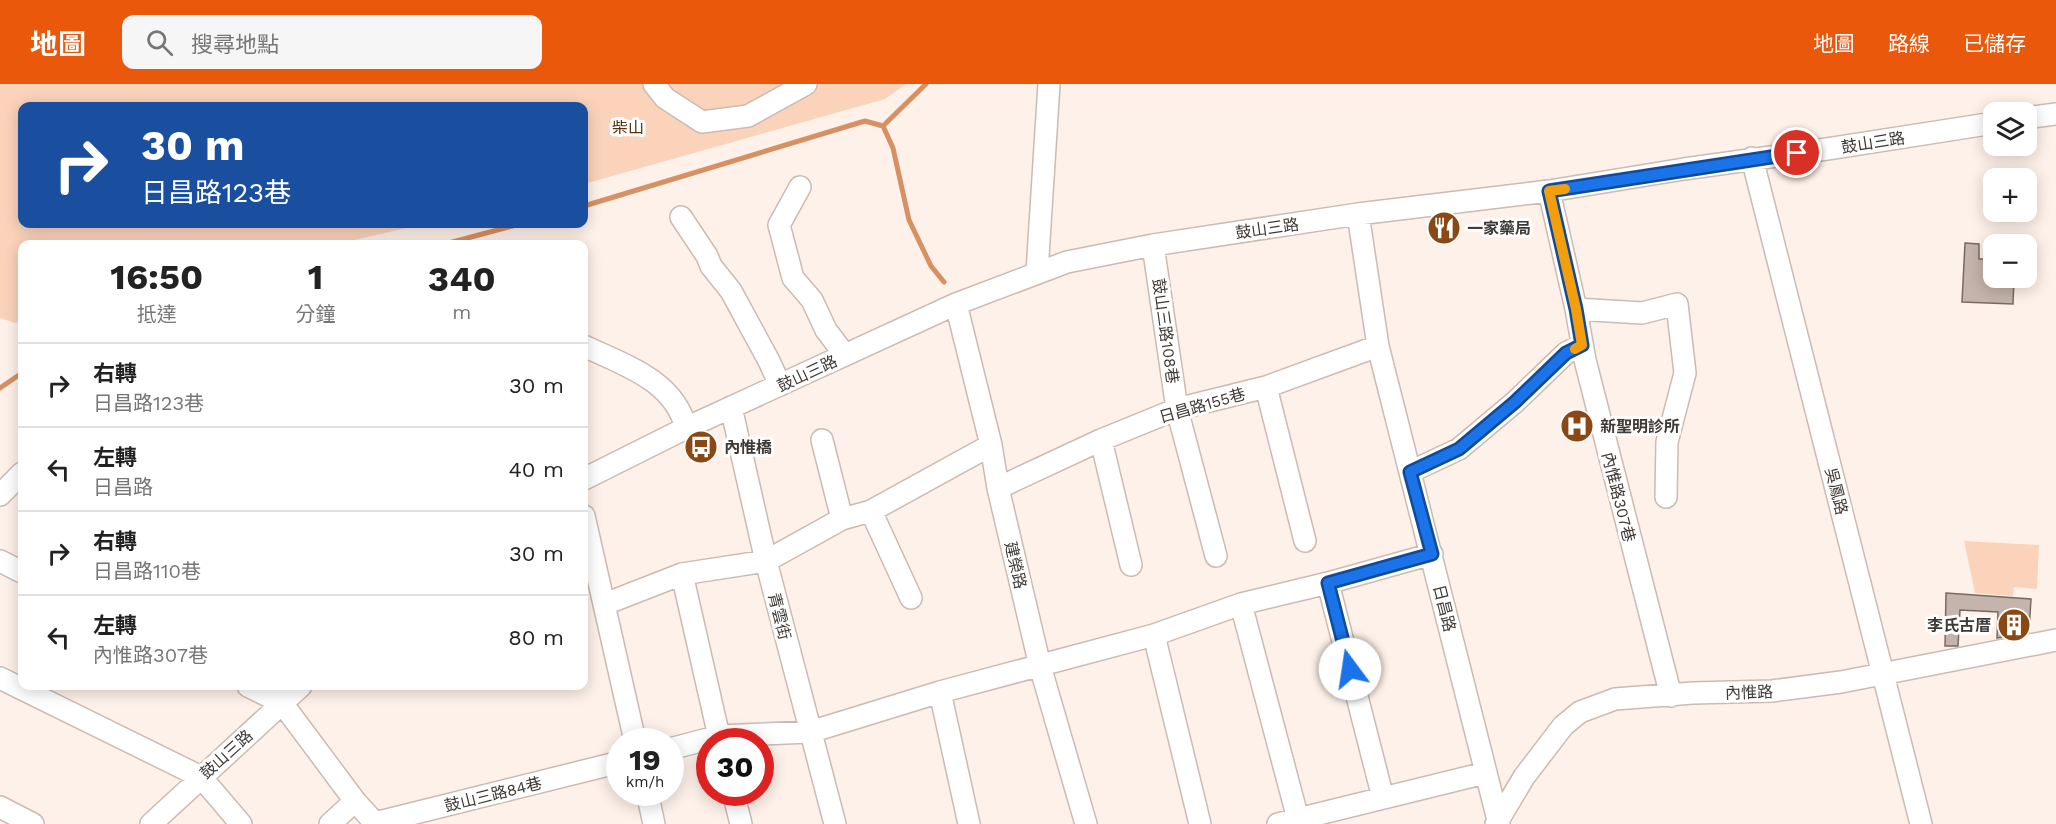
<!DOCTYPE html>
<html lang="zh-TW">
<head>
<meta charset="utf-8">
<style>
	:root { --surface:#fff; --page:#f6f6f6; --text:#222; --muted:#767676; --line:#e0e0e0; --accent:#ea580c }
	body { margin:0; font-family:"Work Sans","Noto Sans TC",sans-serif; background:var(--page); color:var(--text); height:100vh; display:flex; flex-direction:column; font-size:22px; white-space:nowrap }
	* { box-sizing:border-box; margin:0 }
	p { font-size:20px; color:var(--muted) }
	.icon { flex:none; width:33px; height:33px; fill:none; stroke:currentColor; stroke-width:2; stroke-linecap:round; stroke-linejoin:round }
	.map { position:relative; flex:1; overflow:hidden }
	.panel { position:absolute; left:18px; top:156px; width:570px; height:450px; display:flex; flex-direction:column; background:var(--surface); border-radius:12px; box-shadow:0 3px 15px #0003 }
	.panel>* { flex:none }
	.banner { position:absolute; left:18px; top:18px; width:570px; height:126px; border-radius:12px; box-shadow:0 3px 15px #0003; background:#1a4fa0; color:#fff; overflow:hidden }
	.controls { position:absolute; left:1983px; top:18px; display:grid; gap:12px }
	.controls a { display:grid; place-items:center; width:54px; height:54px; border-radius:12px; background:var(--surface); box-shadow:0 3px 15px #0003; font-size:30px }
	.speed { position:absolute; left:606px; top:644px; display:flex; gap:12px; font-size:30px; font-weight:700; text-align:center }
	.speed>* { display:grid; place-content:center; width:78px; height:78px; border-radius:50%; background:var(--surface); box-shadow:0 3px 15px #0003; line-height:1 }
	.speed small { font-size:15px; font-weight:400 }
	.speed .limit { border:9px solid #d22; background:#fff; color:#111 }
	.pin { position:absolute; display:grid; place-items:center; width:51px; height:51px; color:#fff; margin:-26px; border:3px solid #fff; border-radius:50%; box-shadow:0 2px 6px #0007 }
	.me { position:absolute; width:66px; margin:-33px; rotate:346deg; stroke-linejoin:round; filter:drop-shadow(0 0 4px #0008) }
	.turn { display:flex; align-items:center; gap:21px; height:126px; padding:0 24px; font-size:27px }
	.turn .icon { width:78px; height:78px; stroke-width:2.5 }
	.turn b { display:block; font-size:42px; line-height:51px }
	.eta { display:flex; justify-content:space-evenly; align-items:center; height:102px; text-align:center }
	.eta b { font-size:36px; font-weight:700; line-height:42px }
	ul { padding:0; list-style:none }
	li { display:flex; align-items:center; gap:18px; height:84px; padding:0 24px; border-top:2px solid var(--line) }
	li div { flex:1 }
	li b { display:block; font-size:22px }
	li em { font-style:normal }
	header { display:flex; align-items:center; gap:36px; box-sizing:border-box; height:84px; padding:0 30px; background:var(--accent); color:#fff }
	header strong { font-size:28px }
	nav { display:flex; gap:33px; margin-inline-start:auto; font-size:21px }
	.search { width:420px; height:54px; background:var(--page); display:flex; align-items:center; gap:15px; box-sizing:border-box; padding:0 21px; border-radius:12px; color:var(--muted); font-size:22px }
	.map>svg:first-child { display:block }
	.green { fill:#fbd3bb }
	.lines { fill:none; stroke-linecap:round; stroke-linejoin:round }
	.stream { stroke:#d79063; stroke-width:5 }
	.building { fill:#c4b4ab; stroke:#786a62; stroke-width:1.5 }
	.minor-casing { stroke:#cbbbb2; stroke-width:24 }
	.minor { stroke:#fff; stroke-width:21 }
	.route-casing { stroke:#114b97; stroke-width:15 }
	.route { stroke:#1a73e8; stroke-width:10 }
	.slow { stroke:#f59e0b; stroke-width:10 }
	.labels { text-anchor:middle; stroke-width:6; stroke-linejoin:round; paint-order:stroke }
	.park-label { font-size:16px; fill:#5c2e0a; stroke:#fff }
	.street-label { font-size:16px; fill:#3f3935; stroke:#fff }
	.poi-label { font-size:16px; font-weight:bold; fill:#3f3935; stroke:#fff; text-anchor:start }
</style>
</head>
<body>
<header>
<strong>地圖</strong>
<div class="search"><svg class="icon" aria-label="search" viewBox="0 0 24 24"><circle cx="10" cy="10" r="6"/><path d="M15 15l6 6"/></svg>搜尋地點</div>
<nav><a>地圖</a><a>路線</a><a>已儲存</a></nav>
</header>
<div class="map">
<svg width="2056" height="740" viewBox="0 0 2056 740">
	<rect width="100%" height="100%" fill="#fef1e9"/>
	<!-- green -->
	<path class="green" d="M0 0H906L885 15 584 100V22H22V140H424L337 160H22V237L15 239 0 234Z
		M1964 457 2039 461 2037 505 2014 503 2013 512 1975 509Z"/>
	<g class="lines">
		<!-- stream -->
		<path class="stream" d="M883 42 893 64 909 136 931 182 944 198
			M584 122 865 37 883 42 926 0
			M445 160 520 140
			M0 304 22 289"/>
	</g>
	<!-- building -->
	<path class="building" d="M1965 159 1979 160V175H1994V194H2014L2013 220 1962 218Z
		M1946 509 2031 515 2029 548 1997 554 1998 528 1960 526 1958 562H1945Z"/>
	<g class="lines">
		<!-- minor casing -->
		<g class="minor-casing">
			<path id="minor" d="M654 0 665 14 702 38 748 32 806 0
				M2026 34 2056 30
				M1752 74 1921 740
				M800 103 779 141 793 194 812 216 826 246 845 271
				M1549 107 1576 225 1585 276 1671 612
				M1358 130 1378 262 1499 740
				M681 133 707 172 711 182 731 207 769 277 780 301
				M1153 161 1177 325 1216 472
				M1037 188 1049 0
				M956 220 991 361 998 404 1040 582 1086 740
				M1576 225 1642 229 1677 220 1685 289 1667 358 1666 413
				M584 262C624 281 674 296 686 344
				M1266 303 1305 457
				M731 323 766 477 835 740
				M822 356 842 435
				M1101 356 1131 481
				M1410 388 1459 365 1515 318 1566 269 1582 261
				M584 395 686 344 956 220 1067 178 1153 161 1358 130 1549 107 1684 85 1827 65 1994 39
				M998 404 1101 356 1177 325 1266 303 1378 262
				M0 411 22 389
				M871 427 911 514
				M584 432 635 657
				M0 477 22 488
				M682 490 720 657
				M605 520 682 490 766 477 842 435 871 427 991 361
				M1241 520 1298 735
				M1154 551 1200 740
				M0 594 201 693 241 740
				M248 602 282 619 355 717 375 739 620 678
				M940 608 969 740
				M670 665 719 652 810 648 940 608 1154 551 1241 520 1328 499
				M647 708 654 740
				M733 708 741 740
				M1383 714 1328 499 1432 470
				M0 723 33 740
				M151 740 301 602
				M330 740 355 717
				M1278 740 1485 689
				M1496 740 1524 693 1563 642 1580 628 1615 615 1693 609 1772 607 1841 598 2056 556"/>
		</g>
		<!-- minor -->
		<use href="#minor" class="minor"/>
	</g>
	<g class="lines">
		<!-- route casing -->
		<g class="route-casing">
			<path id="route" d="M1350 585 1328 499 1432 470 1410 388 1459 365 1515 318 1566 269 1582 261 1576 225 1549 107 1797 69"/>
		</g>
		<!-- route -->
		<use href="#route" class="route"/>
		<!-- slow -->
		<path class="slow" d="M1565 105 1549 107 1576 225 1582 261 1575 265"/>
	</g>
	<!-- icons -->
	<defs>
		<g id="restaurant-disc" transform="scale(1.725)"><circle r="9.5" fill="#8a4815" stroke="#fff"/><path d="M-5-6h1v4h1v-4h1v4h1v-4h1v5L-1.5 .5V6h-2V.5L-5-1ZM5-6V6H3V1.5H1.5Q1.5-4 5-6Z" fill="#fff"/></g>
		<g id="hospital-disc" transform="scale(1.725)"><circle r="9.5" fill="#8a4815" stroke="#fff"/><path d="M-5-5h3v3.5h4V-5h3V5h-3V1.5h-4V5h-3Z" fill="#fff"/></g>
		<g id="bus-disc" transform="scale(1.725)"><circle r="9.5" fill="#8a4815" stroke="#fff"/><path d="M-5-6H5V4H4V6H2V4H-2V6H-4V4H-5ZM-3.5-4V0h7V-4ZM-3.5 1.2v1.5H-2V1.2ZM2 1.2v1.5H3.5V1.2Z" fill="#fff"/></g>
		<g id="building-disc" transform="scale(1.725)"><circle r="9.5" fill="#8a4815" stroke="#fff"/><path d="M-4-6H4V6H1V3H-1V6H-4ZM-2.5-4.3h1.7v1.8h-1.7ZM.8-4.3h1.7v1.8H.8ZM-2.5-1h1.7V.8h-1.7ZM.8-1h1.7V.8H.8Z" fill="#fff"/></g>
	</defs>
	<g fill-rule="evenodd">
		<use href="#restaurant-disc" x="1444" y="144"/>
		<use href="#hospital-disc" x="1577" y="342"/>
		<use href="#bus-disc" x="701" y="363"/>
		<use href="#building-disc" x="2014" y="541"/>
	</g>
	<g class="labels">
		<!-- park labels -->
		<g class="park-label">
			<text x="628" y="49">柴山</text>
		</g>
		<!-- street labels -->
		<g class="street-label">
			<text transform="translate(1873 58) rotate(-9)" y="6">鼓山三路</text>
			<text transform="translate(1267 144) rotate(-8)" y="6">鼓山三路</text>
			<text transform="translate(1166 247) rotate(82)" y="6">鼓山三路108巷</text>
			<text transform="translate(807 289) rotate(-25)" y="6">鼓山三路</text>
			<text transform="translate(1202 321) rotate(-16)" y="6">日昌路155巷</text>
			<text transform="translate(1837 407) rotate(76)" y="6">吳鳳路</text>
			<text transform="translate(1619 413) rotate(76)" y="6">內惟路307巷</text>
			<text transform="translate(1016 481) rotate(77)" y="6">建榮路</text>
			<text transform="translate(1445 524) rotate(76)" y="6">日昌路</text>
			<text transform="translate(780 532) rotate(76)" y="6">青雲街</text>
			<text transform="translate(1749 608) rotate(-2)" y="6">內惟路</text>
			<text transform="translate(226 670) rotate(-42)" y="6">鼓山三路</text>
			<text transform="translate(493 710) rotate(-14)" y="6">鼓山三路84巷</text>
		</g>
		<!-- poi labels -->
		<g class="poi-label">
			<text x="1467" y="150">一家藥局</text>
			<text x="1600" y="348">新聖明診所</text>
			<text x="724" y="369">內惟橋</text>
			<text x="1991" y="547" text-anchor="end">李氏古厝</text>
		</g>
	</g>
</svg>
<div class="controls">
<a><svg class="icon" aria-label="layers" viewBox="0 0 24 24"><path d="M12 4l9 5-9 5-9-5zM3 14l9 5 9-5"/></svg></a>
<a>+</a>
<a>−</a>
</div>
<div class="speed"><div>19<small>km/h</small></div><div class="limit">30</div></div>
<div class="pin" style="left:1797px;top:69px;background:#d93025"><svg class="icon" aria-label="arrive" viewBox="0 0 24 24"><path d="M6 21V4h12l-3 4 3 4H6"/></svg></div>
<svg class="me" style="left:1350px;top:585px" viewBox="-20 -20 40 40"><circle r="19" fill="#fff"/><path d="M0-13L10 11 0 6-10 11z" fill="#1a73e8"/></svg>
<div class="banner">
<div class="turn"><svg class="icon" aria-label="right" viewBox="0 0 24 24"><path d="M7 20v-9h11M14 6l5 5-5 5"/></svg><div><b>30 m</b>日昌路123巷</div></div>
</div>
<section class="panel">
<div class="eta">
<div><b>16:50</b><p>抵達</p></div>
<div><b>1</b><p>分鐘</p></div>
<div><b>340</b><p>m</p></div>
</div>
<ul>
<li><svg class="icon" aria-label="right" viewBox="0 0 24 24"><path d="M7 20v-9h11M14 6l5 5-5 5"/></svg><div><b>右轉</b><p>日昌路123巷</p></div><em>30 m</em></li>
<li><svg class="icon" aria-label="left" viewBox="0 0 24 24"><path d="M17 20v-9H6M10 6l-5 5 5 5"/></svg><div><b>左轉</b><p>日昌路</p></div><em>40 m</em></li>
<li><svg class="icon" aria-label="right" viewBox="0 0 24 24"><path d="M7 20v-9h11M14 6l5 5-5 5"/></svg><div><b>右轉</b><p>日昌路110巷</p></div><em>30 m</em></li>
<li><svg class="icon" aria-label="left" viewBox="0 0 24 24"><path d="M17 20v-9H6M10 6l-5 5 5 5"/></svg><div><b>左轉</b><p>內惟路307巷</p></div><em>80 m</em></li>
</ul>
</section>
</div>
</body>
</html>
